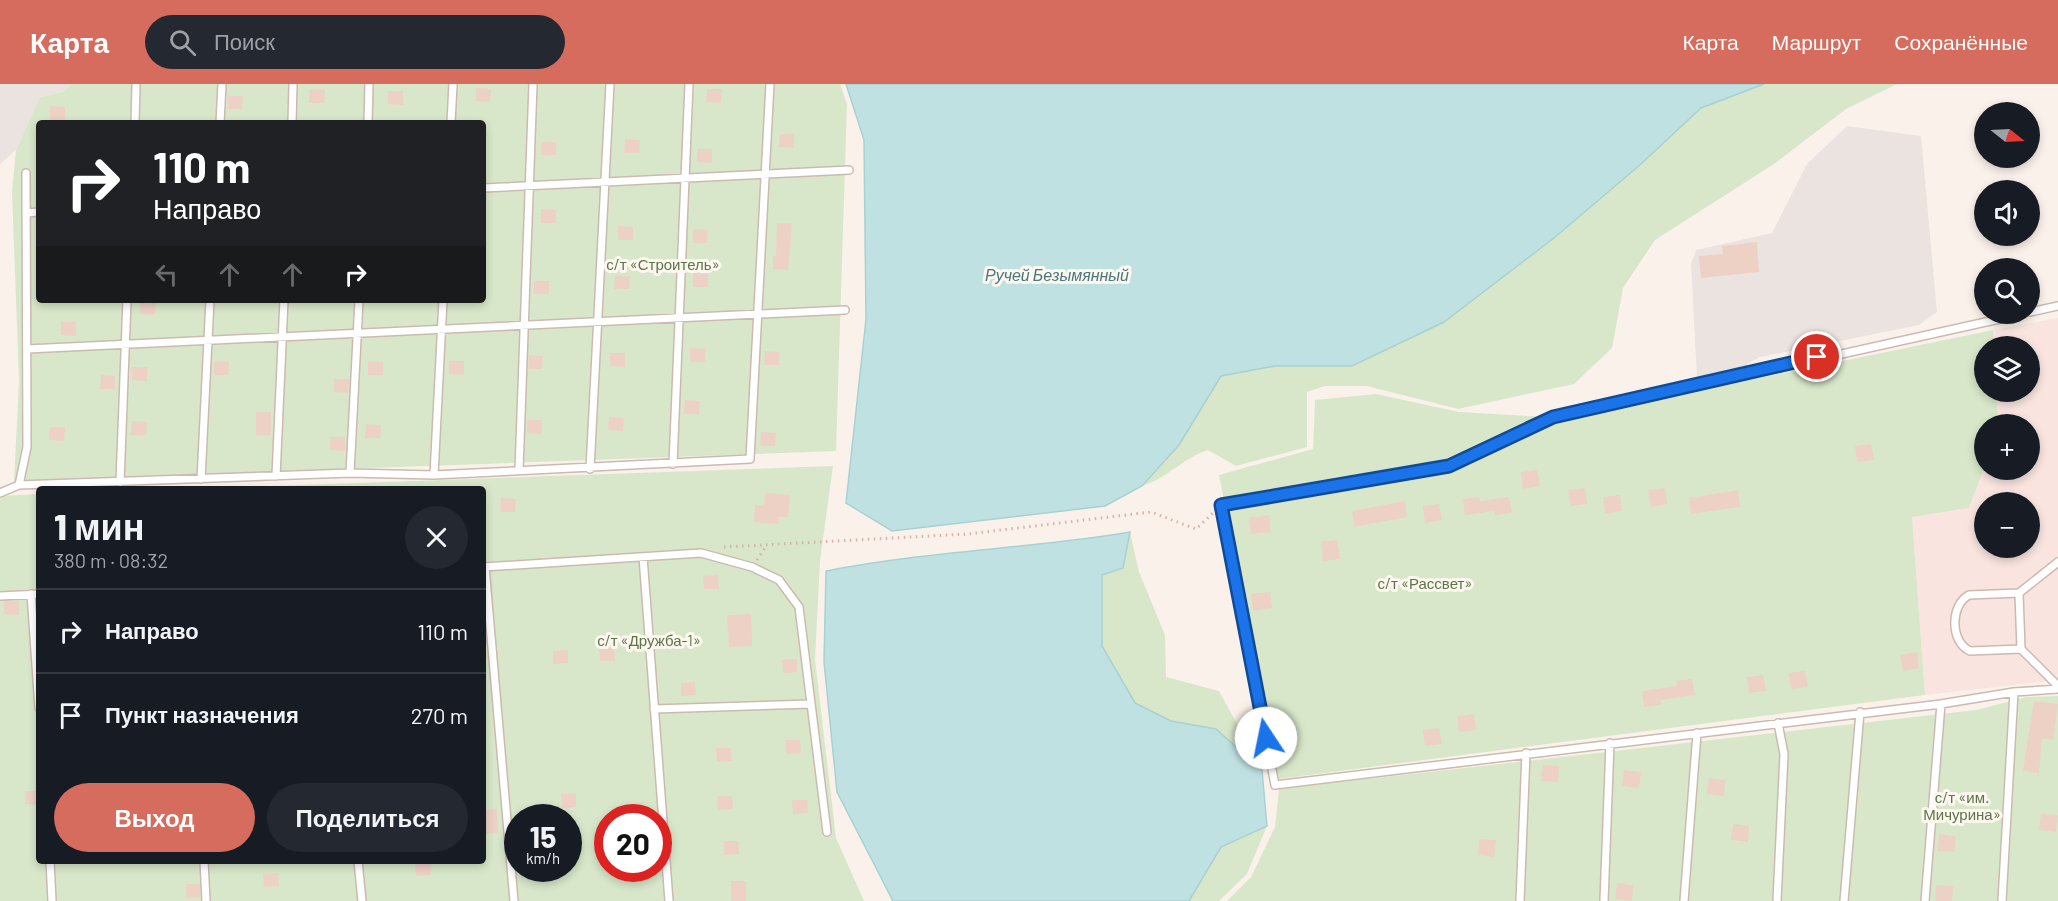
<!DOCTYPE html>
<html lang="ru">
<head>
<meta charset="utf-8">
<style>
	:root { --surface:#171b24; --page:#242831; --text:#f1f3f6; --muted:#9ea1a6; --line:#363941; --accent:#d66c5d }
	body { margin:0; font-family:Barlow,sans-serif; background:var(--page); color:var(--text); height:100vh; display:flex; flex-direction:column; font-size:22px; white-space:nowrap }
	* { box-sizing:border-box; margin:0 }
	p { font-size:20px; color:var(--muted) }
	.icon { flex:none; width:33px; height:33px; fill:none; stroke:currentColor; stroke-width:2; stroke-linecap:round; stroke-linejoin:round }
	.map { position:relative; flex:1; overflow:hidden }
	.panel { position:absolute; left:36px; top:402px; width:450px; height:378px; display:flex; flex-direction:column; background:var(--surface); border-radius:6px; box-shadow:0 3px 9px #0003 }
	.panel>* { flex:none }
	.guide { position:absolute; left:36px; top:36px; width:450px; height:183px; border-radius:6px; box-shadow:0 3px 9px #0003; background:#202124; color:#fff; overflow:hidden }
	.needle { width:39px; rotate:108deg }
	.fabs { position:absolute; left:1974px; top:18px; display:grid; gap:12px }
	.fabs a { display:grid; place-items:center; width:66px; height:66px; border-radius:50%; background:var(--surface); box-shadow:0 3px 9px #0003; font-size:30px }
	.speed { position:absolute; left:504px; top:720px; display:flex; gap:12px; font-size:30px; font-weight:700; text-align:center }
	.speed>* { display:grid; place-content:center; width:78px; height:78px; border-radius:50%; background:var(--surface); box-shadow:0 3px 9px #0003; line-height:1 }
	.speed small { font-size:15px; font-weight:400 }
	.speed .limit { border:9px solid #d22; background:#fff; color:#111 }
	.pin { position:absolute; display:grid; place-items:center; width:51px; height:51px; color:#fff; margin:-26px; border:3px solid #fff; border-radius:50%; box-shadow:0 2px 6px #0007 }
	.me { position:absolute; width:66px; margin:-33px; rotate:349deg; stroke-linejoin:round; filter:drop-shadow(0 0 4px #0008) }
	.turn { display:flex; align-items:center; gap:21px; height:126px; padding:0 18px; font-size:27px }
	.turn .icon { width:78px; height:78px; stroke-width:2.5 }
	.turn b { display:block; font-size:42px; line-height:51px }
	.lanes { display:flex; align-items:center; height:57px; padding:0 18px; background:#0003; justify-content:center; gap:30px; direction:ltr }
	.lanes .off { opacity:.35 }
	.round { display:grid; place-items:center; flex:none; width:63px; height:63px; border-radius:32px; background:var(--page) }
	.summary { display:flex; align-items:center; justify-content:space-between; height:102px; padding:0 18px }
	h1 { font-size:36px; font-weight:800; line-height:45px }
	.primary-button { display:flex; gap:12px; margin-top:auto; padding:12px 18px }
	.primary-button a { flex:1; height:69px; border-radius:36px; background:var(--accent); color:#fff; font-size:24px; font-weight:800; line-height:69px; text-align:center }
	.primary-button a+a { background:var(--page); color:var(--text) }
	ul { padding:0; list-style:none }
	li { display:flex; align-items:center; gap:18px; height:84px; padding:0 18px; border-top:2px solid var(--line) }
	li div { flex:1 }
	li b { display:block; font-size:22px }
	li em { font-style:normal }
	header { display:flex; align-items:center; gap:36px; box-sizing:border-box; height:84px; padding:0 30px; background:var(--accent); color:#fff }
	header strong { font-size:28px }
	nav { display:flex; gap:33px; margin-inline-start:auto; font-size:21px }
	.search { width:420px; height:54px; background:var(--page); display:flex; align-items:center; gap:15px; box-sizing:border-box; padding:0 21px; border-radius:33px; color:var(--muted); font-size:22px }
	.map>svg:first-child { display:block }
	.commercial { fill:#f9e4df; fill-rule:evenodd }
	.industrial { fill:#eae3df }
	.green { fill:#d8e7ca; fill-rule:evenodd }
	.water { fill:#c0e1e2; stroke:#a8d1d3; stroke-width:1.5 }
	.building { fill:#edd1c5 }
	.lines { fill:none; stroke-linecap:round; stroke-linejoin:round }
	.lane-casing { stroke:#ccbab1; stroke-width:10 }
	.path { stroke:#d2b4a8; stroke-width:3; stroke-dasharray:1.5 4.5; stroke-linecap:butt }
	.lane { stroke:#fff; stroke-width:7 }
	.route-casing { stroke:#114b97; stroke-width:15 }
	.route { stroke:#1a73e8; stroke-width:10 }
	.labels { text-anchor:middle; stroke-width:6; stroke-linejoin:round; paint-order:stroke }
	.park-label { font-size:15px; fill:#5b7749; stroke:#fdf7f0 }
	.water-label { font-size:16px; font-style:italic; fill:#48797c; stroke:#fdf7f0 }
</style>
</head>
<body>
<header>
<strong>Карта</strong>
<div class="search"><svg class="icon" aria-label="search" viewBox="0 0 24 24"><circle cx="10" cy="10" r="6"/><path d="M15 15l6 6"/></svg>Поиск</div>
<nav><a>Карта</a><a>Маршрут</a><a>Сохранённые</a></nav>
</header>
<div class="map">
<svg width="2058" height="817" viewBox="0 0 2058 817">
	<rect width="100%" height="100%" fill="#faf2ea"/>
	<!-- commercial -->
	<path class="commercial" d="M2058 234V596L1925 611 1912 433 1969 424 1984 384 2030 386V340H1998L1996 308H2030V262H1993V246ZM1984 418H2030V464H1984Z"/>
	<!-- industrial -->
	<path class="industrial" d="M0 0H71L63 8 40 13 16 66 0 80Z
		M1847 42 1921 52 1937 228 1919 241 1760 273 1747 280V283L1697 294 1691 180 1696 166 1772 149 1807 80Z"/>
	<!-- green -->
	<path class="green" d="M71 0H840L847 20 836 367 14 397 19 298 12 107 16 66 40 13 63 8ZM39 39H483V216H39Z
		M1764 0H1897L1846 25 1774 80 1655 156 1623 204 1612 264 1574 300 1458 325 1367 302H1325L1307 308V363L1236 382 1208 366C1183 374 1168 394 1142 402L1179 361 1221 292 1275 282H1352L1444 238 1554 154 1641 80 1701 24Z
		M1993 246V262H1984V308H1996L1998 340H1984V384L1969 424 1912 433 1925 611 1278 695 1219 391 1313 365 1315 316 1376 310 1459 328 1565 334Z
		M833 382 820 477 815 575 836 754 864 817H0V412L39 410V777H483V405H188ZM518 734H568V784H518ZM608 734H658V784H608Z
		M1130 448 1139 488 1165 551 1166 593 1219 607 1262 686 1216 645 1171 637 1135 619 1102 562V491L1123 484Z
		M2058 612V817H1227L1251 793 1275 743 1279 705 1976 626 2027 613Z
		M1267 742 1247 790 1219 817H1189L1221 763Z"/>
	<!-- water -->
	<path class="water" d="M846 0H1764L1701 24 1641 80 1554 154 1444 238 1352 282H1275L1221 292 1179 361 1142 402 1105 422 892 447 846 419 866 235 864 56Z
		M1130 448 1123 484 1102 491V562L1135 619 1171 637 1216 645 1262 686 1267 742 1221 763 1189 817H893L837 708 824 578 826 487C926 467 1029 465 1130 448Z"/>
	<!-- building -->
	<path class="building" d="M476 4 491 5 490 18 476 17Z
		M310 5 325 6 324 19H309Z
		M707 5H722L721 19 706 18Z
		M388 7H403V21L388 20Z
		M228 12H243L242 25H228Z
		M50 22 65 23V36H50Z
		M780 50H794V64L779 63Z
		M625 55 640 56 639 69H624Z
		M542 58H556V71H541Z
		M697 65H712V79L697 78Z
		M541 125 556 126V139H541Z
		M777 139H792L788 186 773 185V172H776Z
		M618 142 633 143V156H618Z
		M693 145 708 146 707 159H693Z
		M1757 158 1759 188 1701 194 1699 172 1723 170 1722 162Z
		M693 189 708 190V203H693Z
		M615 192H630L629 205H614Z
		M534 197H549V210H534Z
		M141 217H156L155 231 140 230Z
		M61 238H76V252L61 251Z
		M690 264 705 265V278H690Z
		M765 267 780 268 779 281H764Z
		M610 269H625V283L610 282Z
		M529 271 543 272 542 285H528Z
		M214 277 229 278 228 291H214Z
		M368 277 383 278V291H368Z
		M449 277H464V291L449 290Z
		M132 283H147V297L132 296Z
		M101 291 115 292V305H100Z
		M334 295H349L348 309 334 308Z
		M685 316 700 317 699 330H684Z
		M256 328H271V351H256Z
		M609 333 624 334 623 347 608 346Z
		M527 336H542V350L527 349Z
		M132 337 147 338 146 351H131Z
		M366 340 381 341 380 354H365Z
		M50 343H65L64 357 49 356Z
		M761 348 776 349 775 362H760Z
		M330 353H345V367L330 366Z
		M1871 360 1874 376 1857 378 1855 362Z
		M1537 386 1540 402 1523 405 1521 388Z
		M1585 404 1587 420 1571 422 1568 406Z
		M1665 404 1667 420 1651 423 1648 406Z
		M1738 406 1740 423 1691 430 1689 414Z
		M765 409 790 411 788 433H779L778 440 754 438 755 421 764 422Z
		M1620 411 1622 427 1605 430 1603 413Z
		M1479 413 1480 417 1509 413 1512 429 1495 431 1494 427 1465 431 1463 415Z
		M501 414 516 415 515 428H500Z
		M1405 417 1407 433 1354 443 1352 427Z
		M1439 420 1442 436 1425 439 1423 422Z
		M1269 431 1271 448 1251 450 1249 434Z
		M1337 456 1340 475 1323 477 1321 458Z
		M718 491 719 505H704L703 492Z
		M1270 508 1272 524 1253 527 1251 510Z
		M4 517H19V531L4 530Z
		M751 530 752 562 729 563 727 531Z
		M614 563 615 577H600L599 564Z
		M568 566V579L553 580V567Z
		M1917 568 1919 584 1903 587 1900 571Z
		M797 575V588L783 589 782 576Z
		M1805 587 1808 603 1791 605 1789 589Z
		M1763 591 1766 607 1749 609 1747 593Z
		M1692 595 1695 611 1660 616 1661 621 1644 623 1642 607 1677 602 1676 597Z
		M695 598 696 611 681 612V599Z
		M2034 617 2058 620 2053 656 2042 654 2039 689 2023 687Z
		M1474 630 1476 646 1459 648 1457 632Z
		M1439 644 1442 660 1425 662 1423 646Z
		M785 656H800L801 669 786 670Z
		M716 664H731L732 677 717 678Z
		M1543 681 1559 682 1558 698 1541 697Z
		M1624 686 1641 688 1639 704 1622 702Z
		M1709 694 1725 696 1724 712 1707 710Z
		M25 707H39V721L25 720Z
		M576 709V723L562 724 561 710Z
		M717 712H732L733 725 718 726Z
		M792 716H807L808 729 793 730Z
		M497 725 498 749 484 750 483 726Z
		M2041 730 2058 731 2056 748 2039 746Z
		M1733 740 1749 742 1748 758 1731 756Z
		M1939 750 1956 752 1954 768 1937 767Z
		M1479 755 1496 756 1494 773 1478 771Z
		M724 757H738L739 770 724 771Z
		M415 778H430L431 791 416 792Z
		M278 789 279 802 264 803 263 790Z
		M731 797H746V817H731Z
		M1617 799 1633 801 1632 817 1615 815Z
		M186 800H200V813L186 814Z
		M1936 801 1953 802 1952 817H1935Z"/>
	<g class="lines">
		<!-- lane casing -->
		<g class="lane-casing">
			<path id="lane" d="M135 39 136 2
				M220 39 222 0
				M292 39 293 0
				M368 39 369 0
				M451 39 453 0
				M483 104 849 86
				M26 129 39 128
				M2030 228 2058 222
				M2022 230 1553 334 1449 382 1221 421 1275 701 1941 620 2014 608 2058 605
				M27 265 845 226
				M673 380 689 0
				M590 385 610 0
				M519 386 533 0
				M350 389 359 216
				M434 391 443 216
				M276 392 284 216
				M201 395 210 216
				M120 398 127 216
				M19 401 27 363 26 89
				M0 409 19 401 350 389 434 391 750 375 770 0
				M643 473 669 817
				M2058 478 2019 509 2021 565 2058 602
				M483 483 701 469 752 483 779 496 799 523 827 748
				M485 483 514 817
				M2019 509 1969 511C1950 521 1950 558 1970 567L2021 565
				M31 510 39 624
				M0 512 39 510
				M654 625 811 620
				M50 777 52 817
				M204 777 206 817
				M358 777 362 817
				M1520 817 1526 669
				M1604 817 1610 659
				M1684 817 1697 649
				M1777 817 1784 670 1778 639
				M1844 817 1860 628
				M1925 817 1941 620
				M2002 817 2014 608"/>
		</g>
		<!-- path -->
		<path class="path" d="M724 463 968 450 1151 428 1196 445 1213 429
			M757 476 765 464"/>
		<!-- lane -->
		<use href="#lane" class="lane"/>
	</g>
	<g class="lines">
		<!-- route casing -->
		<g class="route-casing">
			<path id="route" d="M1266 654 1221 421 1449 382 1553 333 1817 273"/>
		</g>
		<!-- route -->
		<use href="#route" class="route"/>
	</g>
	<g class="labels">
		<!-- park labels -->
		<g class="park-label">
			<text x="663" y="186">с/т «Строитель»</text>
			<text x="1425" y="505">с/т «Рассвет»</text>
			<text x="649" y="562">с/т «Дружба-1»</text>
			<text x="1962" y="719">с/т «им.<tspan x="1962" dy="17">Мичурина»</tspan></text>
		</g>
		<!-- water labels -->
		<g class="water-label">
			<text x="1057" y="197">Ручей Безымянный</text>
		</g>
	</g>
</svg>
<div class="fabs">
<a><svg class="needle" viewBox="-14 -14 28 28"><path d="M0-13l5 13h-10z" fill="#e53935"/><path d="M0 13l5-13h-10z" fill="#9ea1a6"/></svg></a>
<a><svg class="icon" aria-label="sound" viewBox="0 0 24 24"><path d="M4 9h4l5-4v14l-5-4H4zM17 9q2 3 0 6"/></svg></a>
<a><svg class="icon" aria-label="search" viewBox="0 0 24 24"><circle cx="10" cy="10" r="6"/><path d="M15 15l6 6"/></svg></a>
<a><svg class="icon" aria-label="layers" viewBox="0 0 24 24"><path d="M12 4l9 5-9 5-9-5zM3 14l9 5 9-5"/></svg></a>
<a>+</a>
<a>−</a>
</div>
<div class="speed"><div>15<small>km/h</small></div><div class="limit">20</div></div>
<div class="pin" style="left:1817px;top:273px;background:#d93025"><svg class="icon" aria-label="arrive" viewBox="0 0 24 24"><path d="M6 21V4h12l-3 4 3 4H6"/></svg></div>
<svg class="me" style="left:1266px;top:654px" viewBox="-20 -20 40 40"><circle r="19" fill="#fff"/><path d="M0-13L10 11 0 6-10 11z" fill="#1a73e8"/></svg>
<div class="guide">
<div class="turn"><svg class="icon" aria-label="right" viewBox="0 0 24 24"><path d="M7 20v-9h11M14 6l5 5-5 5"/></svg><div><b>110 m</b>Направо</div></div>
<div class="lanes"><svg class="icon off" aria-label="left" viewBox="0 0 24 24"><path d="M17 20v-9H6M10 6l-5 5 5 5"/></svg><svg class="icon off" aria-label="ahead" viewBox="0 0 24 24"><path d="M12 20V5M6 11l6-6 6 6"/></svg><svg class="icon off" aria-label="ahead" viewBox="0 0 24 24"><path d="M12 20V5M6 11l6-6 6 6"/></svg><svg class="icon" aria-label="right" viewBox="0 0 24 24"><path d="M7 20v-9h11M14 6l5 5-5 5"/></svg></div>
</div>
<section class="panel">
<div class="summary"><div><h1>1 мин</h1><p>380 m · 08:32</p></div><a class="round"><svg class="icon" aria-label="close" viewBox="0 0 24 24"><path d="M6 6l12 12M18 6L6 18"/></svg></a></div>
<ul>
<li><svg class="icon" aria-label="right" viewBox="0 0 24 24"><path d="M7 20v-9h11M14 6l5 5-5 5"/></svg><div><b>Направо</b></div><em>110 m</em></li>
<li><svg class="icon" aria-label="arrive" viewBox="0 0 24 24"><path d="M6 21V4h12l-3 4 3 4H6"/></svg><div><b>Пункт назначения</b></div><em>270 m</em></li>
</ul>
<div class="primary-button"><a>Выход</a><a>Поделиться</a></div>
</section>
</div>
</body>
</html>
